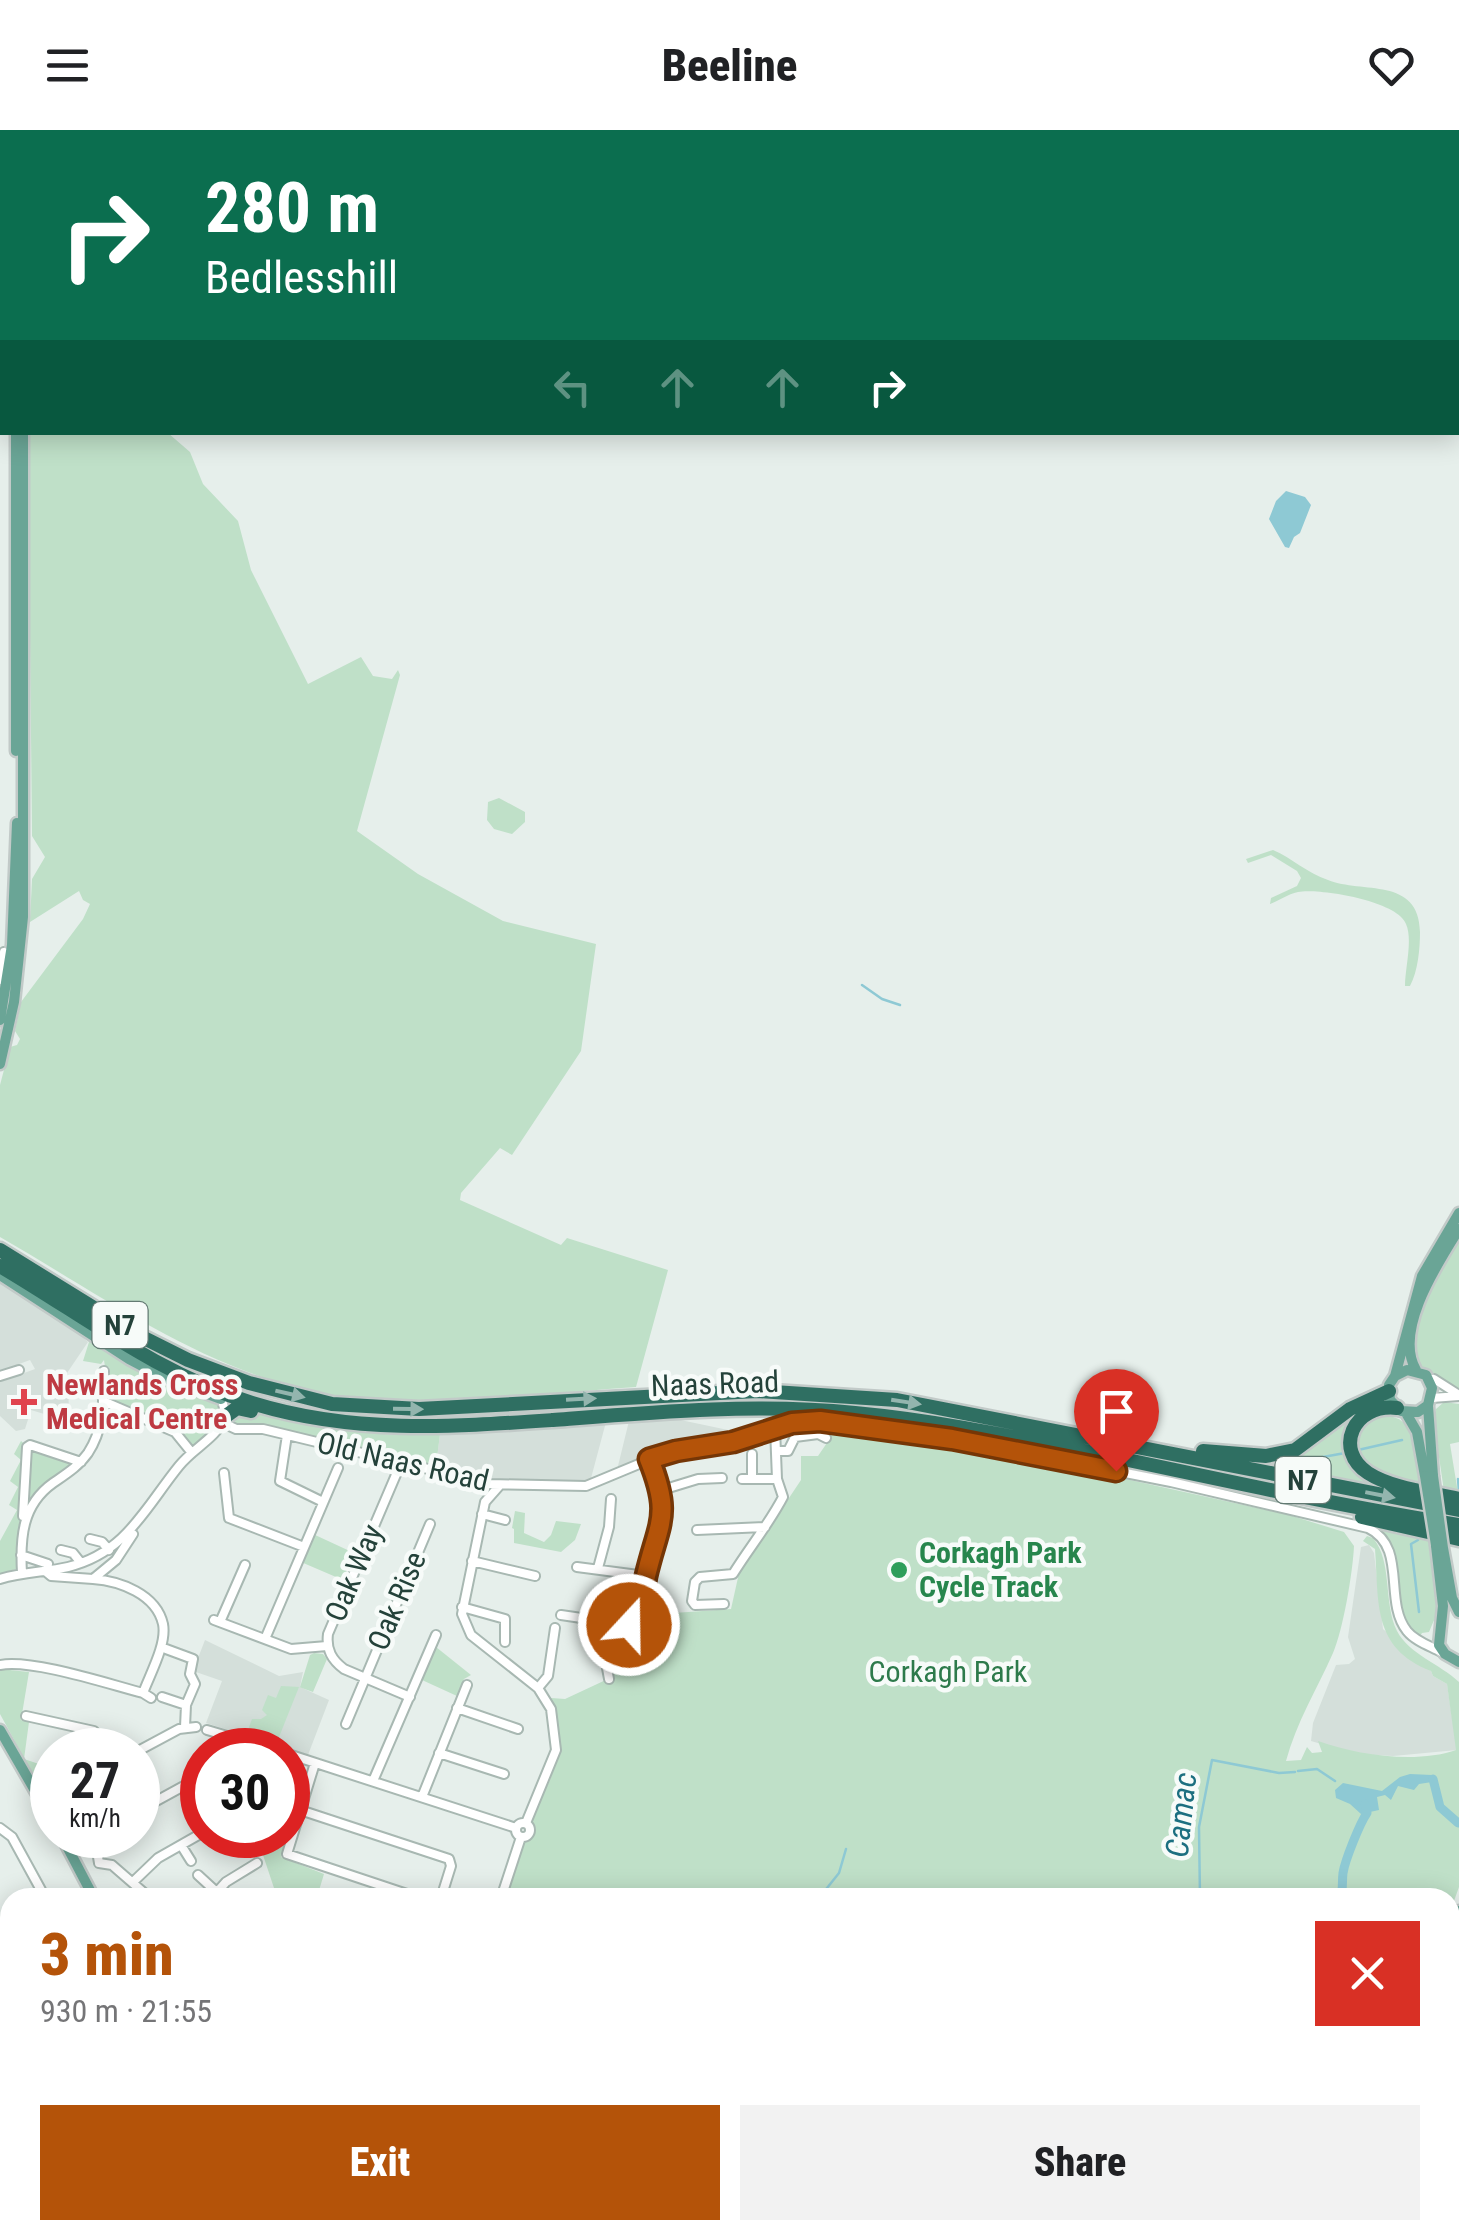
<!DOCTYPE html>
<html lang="en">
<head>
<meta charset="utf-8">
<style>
	:root { --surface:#fff; --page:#f2f2f2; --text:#202124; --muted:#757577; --accent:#b45309 }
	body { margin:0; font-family:"Roboto Condensed",sans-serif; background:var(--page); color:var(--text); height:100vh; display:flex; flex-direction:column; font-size:38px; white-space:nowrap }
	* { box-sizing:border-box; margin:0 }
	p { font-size:32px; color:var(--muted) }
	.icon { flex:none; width:55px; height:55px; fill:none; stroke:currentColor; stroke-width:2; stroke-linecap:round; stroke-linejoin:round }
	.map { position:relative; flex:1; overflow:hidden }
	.sheet { position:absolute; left:0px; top:1758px; width:1460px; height:352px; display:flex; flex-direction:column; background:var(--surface); border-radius:30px 30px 0 0; box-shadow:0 5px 25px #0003 }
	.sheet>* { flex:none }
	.banner { position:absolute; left:0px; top:0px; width:1460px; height:305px; box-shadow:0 5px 25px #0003; background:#0b6e4f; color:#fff; overflow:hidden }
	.speed { position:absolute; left:30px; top:1598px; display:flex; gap:20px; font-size:50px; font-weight:700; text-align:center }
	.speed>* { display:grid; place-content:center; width:130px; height:130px; border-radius:50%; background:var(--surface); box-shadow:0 5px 25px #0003; line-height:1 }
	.speed small { font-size:25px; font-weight:400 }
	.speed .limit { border:15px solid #d22; background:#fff; color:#111 }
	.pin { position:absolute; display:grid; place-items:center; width:85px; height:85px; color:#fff; margin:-102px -42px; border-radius:50% 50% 50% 0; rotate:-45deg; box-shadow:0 0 10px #0007 }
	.pin .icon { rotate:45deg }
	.me { position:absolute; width:110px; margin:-55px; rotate:21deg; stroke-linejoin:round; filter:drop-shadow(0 0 8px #0008) }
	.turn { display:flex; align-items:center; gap:35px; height:210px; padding:0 40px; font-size:45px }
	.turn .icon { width:130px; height:130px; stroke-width:2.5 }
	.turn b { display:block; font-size:70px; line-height:85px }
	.lanes { display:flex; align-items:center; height:95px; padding:0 40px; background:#0003; justify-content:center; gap:50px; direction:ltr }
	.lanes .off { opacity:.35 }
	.round { display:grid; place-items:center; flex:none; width:105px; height:105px; border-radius:0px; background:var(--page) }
	.summary { display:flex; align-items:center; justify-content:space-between; height:170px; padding:0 40px }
	h1 { font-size:60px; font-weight:800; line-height:75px; color:var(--accent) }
	.cta { display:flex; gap:20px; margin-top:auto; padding:20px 40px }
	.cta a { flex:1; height:115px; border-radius:0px; background:var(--accent); color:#fff; font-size:40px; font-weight:800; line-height:115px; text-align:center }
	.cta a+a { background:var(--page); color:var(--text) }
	header { display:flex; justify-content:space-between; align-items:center; height:130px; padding:0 40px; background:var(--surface); font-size:45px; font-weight:800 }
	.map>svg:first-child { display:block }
	.built { fill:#d4dfda }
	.green { fill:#bfe0c8 }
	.water { fill:#8ec9d4 }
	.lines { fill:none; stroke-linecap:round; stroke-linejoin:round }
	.stream { stroke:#8ec9d4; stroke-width:2.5 }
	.river { stroke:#8ec9d4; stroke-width:9 }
	.minor-casing { stroke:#a8b8b2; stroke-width:12 }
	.major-casing { stroke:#c2cac8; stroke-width:15 }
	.highway-casing { stroke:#c2cac8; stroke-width:19 }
	.minor { stroke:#fff; stroke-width:8 }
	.major { stroke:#6aa596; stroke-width:10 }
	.highway { stroke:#2f6f62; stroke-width:14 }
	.tram { stroke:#5f7d75; stroke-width:2.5 }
	.major-bridge-casing { stroke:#c2cac8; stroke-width:15; stroke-linecap:butt }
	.major-bridge { stroke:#6aa596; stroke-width:10 }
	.oneway { fill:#93b5ae }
	.route-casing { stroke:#753606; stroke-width:25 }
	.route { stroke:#b45309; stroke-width:18 }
	.health-dot { fill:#e0444e; stroke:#f7fbf9; stroke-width:4 }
	.leisure-dot { fill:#2e9e5b; stroke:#f7fbf9; stroke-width:4 }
	.labels { text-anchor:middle; stroke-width:9; stroke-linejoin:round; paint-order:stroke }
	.shield { fill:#f7fbf9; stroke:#637a73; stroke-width:2.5 }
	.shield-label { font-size:28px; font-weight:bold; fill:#24423a }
	.street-label { font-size:30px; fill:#24423a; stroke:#f7fbf9 }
	.health-label { font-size:30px; font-weight:bold; fill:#be3a42; stroke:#f7fbf9; text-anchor:start }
	.leisure-label { font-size:30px; font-weight:bold; fill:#27864d; stroke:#f7fbf9; text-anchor:start }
	.park-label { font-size:30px; fill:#2d7a4b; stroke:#f7fbf9 }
	.water-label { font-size:32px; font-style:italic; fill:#1c6f80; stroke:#f7fbf9 }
</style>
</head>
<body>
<header><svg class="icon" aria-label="menu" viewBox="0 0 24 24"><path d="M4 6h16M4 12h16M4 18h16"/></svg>Beeline<svg class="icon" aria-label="heart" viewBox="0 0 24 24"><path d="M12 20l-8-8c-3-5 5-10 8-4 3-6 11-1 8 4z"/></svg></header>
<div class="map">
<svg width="1459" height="2108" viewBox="0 0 1459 2108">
	<rect width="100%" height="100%" fill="#e6efeb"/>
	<!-- built -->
	<path class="built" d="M0 1149 67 1192 88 1212 67 1243 69 1278 64 1290 31 1280 25 1299 16 1301 0 1286V1252L35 1239 30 1230 0 1241Z
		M676 1289 728 1300 727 1309 675 1315 617 1340 629 1291Z
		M606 1292 590 1352 509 1353 436 1336 440 1304Z
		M1369 1415 1374 1423 1383 1499 1431 1541 1433 1546 1447 1554 1457 1620 1393 1626 1355 1624 1311 1611 1313 1593 1336 1535 1349 1534 1355 1529 1348 1507 1361 1417Z
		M205 1510 279 1546 303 1542 300 1557 329 1570 308 1625 206 1593 222 1551 193 1541Z"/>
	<!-- green -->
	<path class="green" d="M28 303H168L190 322 203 354 238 391 251 440 308 554 361 527 373 546 392 549 398 540 400 545 357 701 418 744 503 791 596 814 581 921 512 1025 500 1018 461 1063 460 1070 561 1115 567 1108 668 1140 636 1257C535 1263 426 1284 326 1264 204 1241 106 1168 0 1107V955L10 917 17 915 20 909 15 901 21 872 83 789 90 774 83 770 79 761 30 792 32 749 45 727 32 706Z
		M499 668 525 682V692L512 704 494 699 487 690 488 672Z
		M1273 720C1292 728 1307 743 1328 750 1362 764 1419 746 1420 802 1420 819 1418 841 1410 856H1405C1405 838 1413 810 1406 794 1398 771 1319 758 1298 762 1288 764 1278 771 1270 774L1271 768 1297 756 1301 748 1297 741 1271 725 1248 733 1246 729Z
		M1459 1107V1259L1423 1239 1414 1230C1415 1178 1434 1150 1459 1107Z
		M76 1197 219 1270 223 1277C219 1296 211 1310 192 1316L179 1303 108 1269 105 1251 110 1249 109 1237H105L104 1230 101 1234 83 1231 89 1212Z
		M1444 1272 1459 1274V1312L1450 1314 1458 1363 1444 1361 1434 1293 1436 1279Z
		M242 1280C307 1295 372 1309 440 1304L436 1336 226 1294Z
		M1362 1280 1350 1325 1423 1368 1256 1334C1307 1334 1323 1307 1362 1280Z
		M1384 1284 1399 1289 1410 1298 1421 1357C1401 1352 1358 1343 1356 1317 1355 1310 1359 1301 1361 1293Z
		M812 1295 825 1297 832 1304 839 1297 973 1317 1075 1337 1083 1345 1089 1341 1289 1385 1344 1402 1354 1416C1353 1441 1343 1501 1333 1523 1317 1559 1296 1593 1286 1631L1301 1630 1307 1617 1312 1623 1322 1622 1318 1611C1357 1625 1416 1634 1456 1620L1447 1554 1433 1546 1431 1541C1372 1518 1379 1473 1375 1419L1363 1411 1367 1406 1373 1408C1393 1432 1383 1473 1397 1501 1409 1524 1440 1534 1459 1552V1757L1450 1782V1768H504L521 1711 528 1709 532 1702 530 1690 550 1650 560 1618 551 1568 565 1569 610 1548 606 1522 613 1497 638 1495 645 1485 731 1479 739 1443 801 1350V1326H818L831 1307 810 1298Z
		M21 1311 26 1315 16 1439 0 1444V1411L17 1380 9 1375 18 1357 10 1351 21 1330 14 1324Z
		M31 1318 78 1332 25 1382Z
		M515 1381 525 1383 524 1403 544 1412 551 1405 556 1391 581 1394 575 1410 561 1422 514 1413V1399L512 1398Z
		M1372 1392 1428 1406 1437 1483 1429 1502 1422 1503 1420 1506 1408 1496 1404 1486 1391 1413Z
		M313 1404 354 1423 343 1450 301 1432Z
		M436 1517 471 1545 464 1549 457 1566 422 1550Z
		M314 1523 323 1524 327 1529 313 1562 299 1557 277 1612 246 1605 252 1589H261L267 1585 262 1580 268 1565 276 1568 281 1556 300 1557 310 1525Z
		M0 1539 29 1542 21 1590 29 1592 24 1629 42 1635 45 1624 52 1626V1679L0 1584Z
		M248 1705H287L281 1727 324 1744 317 1767H277L259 1713Z
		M10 1783V2019L0 2016V1789Z
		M1450 1934H1459V2108H1394L1387 2100H1450Z
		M829 2100H1204L1197 2108H832Z"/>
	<!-- water -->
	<path class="water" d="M1286 361 1305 367 1311 375 1300 403 1294 407 1289 418 1285 417 1269 389 1276 371Z
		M1410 1644 1432 1645 1437 1648 1435 1658 1432 1652 1419 1654 1414 1660 1398 1656 1391 1670 1385 1665 1377 1667 1379 1680 1361 1684 1350 1674 1336 1668 1335 1660 1343 1653 1382 1661 1400 1647Z"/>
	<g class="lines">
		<!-- stream -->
		<path class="stream" d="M862 855 882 869 900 875
			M1358 1320 1402 1310
			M1301 1331 1345 1323
			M1458 1349 1459 1363
			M1418 1410 1411 1414 1419 1482
			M1298 1641 1317 1639 1335 1651
			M819 1768 839 1743 846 1719
			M1200 1768 1199 1697 1212 1630 1279 1643 1295 1642
			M1454 2009 1459 2005
			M1404 2100 1409 2108"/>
		<!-- river -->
		<path class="river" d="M1433 1649 1440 1677 1458 1693
			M1341 1768C1343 1759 1342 1751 1343 1743 1345 1730 1360 1693 1367 1683L1365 1674
			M0 1841 10 1849"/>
		<!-- minor casing -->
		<g class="minor-casing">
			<path id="minor" d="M272 0 278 2
				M524 0 530 2
				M627 0V2
				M706 0 707 2
				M956 0 962 2
				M997 0 998 2
				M1259 0 1260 2
				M1080 1V0
				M59 2 60 0
				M84 2 85 0
				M162 2 163 0
				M218 2 219 0
				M316 2 317 0
				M390 2 391 0
				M447 2 448 0
				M774 2 775 0
				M859 2 860 0
				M1046 2 1047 0
				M1153 2 1154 0
				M1201 2 1202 0
				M1306 2V0
				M1379 2V0
				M1458 54 1459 51
				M0 152 2 151
				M1458 199 1459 200
				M1458 219 1459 212
				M0 850 4 822
				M0 1246 19 1240
				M1429 1249H1434L1459 1265
				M1432 1268 1459 1266
				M105 1272 175 1302 192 1323
				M223 1293 236 1299H263L490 1354 586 1356 663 1324 733 1312 792 1293 820 1291 999 1318 1171 1352 1368 1398C1408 1417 1383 1471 1407 1501 1415 1511 1430 1516 1441 1522
				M287 1305 280 1351 323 1372
				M778 1321H788L795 1307 818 1304 826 1308
				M401 1333 328 1504C326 1520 332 1530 344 1539L410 1567
				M224 1343 229 1388 304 1417
				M742 1349H777
				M752 1349V1324
				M500 1355 485 1372 462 1484 471 1505 538 1558 551 1579 556 1620 526 1693
				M662 1360 698 1349 722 1348
				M482 1384 505 1390
				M23 1386 27 1317 30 1315 81 1332
				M697 1400 765 1397
				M90 1409 102 1412 109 1420
				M61 1420 73 1423 81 1433
				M21 1425 48 1434
				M472 1431 535 1446
				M577 1437 646 1446
				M598 1438 609 1397 611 1369
				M45 1441 51 1446 93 1449 116 1430 133 1404
				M22 1443C20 1408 22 1375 53 1353 66 1344 79 1336 88 1323 105 1297 103 1270 104 1241
				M0 1449C22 1442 46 1442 68 1437 126 1423 145 1378 179 1336 194 1317 215 1310 226 1286L222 1270
				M93 1449C120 1451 156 1464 163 1494 167 1514 150 1544 143 1563
				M724 1474 695 1475 692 1471 695 1452 700 1447 733 1444C749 1418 769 1394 783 1367L777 1349 775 1298
				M462 1477 505 1489V1512
				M561 1485 629 1495 641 1489C644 1474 643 1458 647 1443 660 1392 671 1380 649 1329
				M214 1490 291 1519 327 1516
				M220 1492 245 1435
				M606 1494 604 1522 609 1549
				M265 1509 338 1338
				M166 1519 193 1529 190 1544 195 1554 186 1575 185 1597
				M0 1535C33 1529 108 1554 143 1563L151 1568
				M538 1558 548 1546 555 1498
				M162 1567 186 1575
				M457 1578 518 1599
				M26 1586 94 1601 110 1620
				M346 1594 430 1394
				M207 1600 275 1620
				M138 1621 179 1599 196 1597
				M439 1623 504 1644
				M288 1624 516 1698
				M315 1633 287 1724 419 1768
				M373 1651 436 1505
				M422 1667 467 1555
				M300 1680 449 1729 451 1736 441 1768
				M138 1681 202 1646
				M516 1700a7 7 0 1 1 14 0a7 7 0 1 1-14 0Z
				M0 1698 12 1707 41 1760
				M81 1705 97 1721 99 1733
				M181 1715 191 1731
				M99 1733 112 1735 150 1768
				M198 1745 223 1768
				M133 1752 158 1728 202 1703
				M217 1762 226 1752 257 1733
				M501 1768 521 1707
				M1450 1925 1459 1924
				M0 2021 10 2023
				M0 2100 10 2089
				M816 2100 821 2108
				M604 2101 677 2108
				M70 2108 74 2100
				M127 2108 131 2100
				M185 2108 188 2100
				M240 2108 244 2100
				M331 2108 335 2100
				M389 2108 393 2100
				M562 2108 563 2100
				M707 2108 708 2100
				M766 2108V2104
				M776 2108 778 2100"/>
		</g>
		<!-- major casing -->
		<g class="major-casing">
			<path id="major" d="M735 0 740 2
				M782 0V2
				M16 2V0
				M24 2V0
				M752 2 759 0
				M1458 284 1459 285
				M16 302V621
				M0 890 12 815 17 693
				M0 934 14 872 23 787V302
				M0 1145 129 1229 165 1248 221 1269
				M1416 1240C1393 1200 1438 1133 1459 1099
				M1395 1246 1407 1240 1426 1245 1432 1258 1428 1275 1418 1282 1401 1281 1390 1270 1389 1255 1395 1246 1422 1146 1459 1083
				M1428 1276 1433 1346
				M1406 1283 1417 1302 1425 1346
				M1436 1416 1443 1476 1439 1515 1445 1524 1459 1532
				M1443 1418 1452 1468 1459 1482
				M0 1600 52 1690
				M61 1705 94 1768
				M1450 1802 1459 1781
				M1450 1823 1459 1805
				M8 2108 16 2100
				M1219 2108 1226 2100"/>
		</g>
		<!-- highway casing -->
		<g class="highway-casing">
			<path id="highway" d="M0 1120 136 1204 188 1230 249 1253 332 1274 419 1279 757 1261 897 1270 1459 1380
				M0 1136C85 1186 156 1243 252 1273 352 1304 451 1297 553 1290 654 1282 754 1273 855 1283 931 1290 1005 1305 1080 1320 1206 1346 1332 1375 1459 1395
				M1397 1278C1353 1273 1333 1320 1368 1343 1393 1359 1430 1362 1459 1369
				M226 1286 237 1278 251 1281
				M1203 1321 1266 1326 1295 1320 1350 1279 1389 1261
				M1362 1387 1459 1409"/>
		</g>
		<!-- minor -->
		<use href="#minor" class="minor"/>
		<!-- major -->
		<use href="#major" class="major"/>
		<!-- highway -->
		<use href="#highway" class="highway"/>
		<!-- tram -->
		<path class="tram" d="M790 0 796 2
			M1458 272 1459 273"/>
		<!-- major-bridge casing -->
		<g class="major-bridge-casing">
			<path id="major-bridge" d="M1425 1346 1436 1415
				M1433 1346 1443 1418"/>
		</g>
		<!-- major-bridge -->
		<use href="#major-bridge" class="major-bridge"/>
	</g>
	<!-- one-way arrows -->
	<defs><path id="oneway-solid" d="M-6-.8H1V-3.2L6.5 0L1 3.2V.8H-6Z" transform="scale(2.5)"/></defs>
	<g class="oneway">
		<use href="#oneway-solid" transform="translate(290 1264) rotate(13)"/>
		<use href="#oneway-solid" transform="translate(581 1269) rotate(-3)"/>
		<use href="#oneway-solid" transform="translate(906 1272) rotate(9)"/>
		<use href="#oneway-solid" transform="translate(408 1279) rotate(1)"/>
		<use href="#oneway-solid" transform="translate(1380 1365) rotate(11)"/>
	</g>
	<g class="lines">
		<!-- route casing -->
		<g class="route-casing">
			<path id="route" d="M629 1495 638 1492C646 1479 643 1461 646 1446 659 1391 672 1386 649 1329L676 1321 733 1312 792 1293 820 1291 952 1309 1116 1341"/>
		</g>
		<!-- route -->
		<use href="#route" class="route"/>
	</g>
	<!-- markers -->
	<path class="health-dot" d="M19 1257h10v10h10v10h-10v10h-10v-10h-10v-10h10z"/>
	<circle class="leisure-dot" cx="899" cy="1440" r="10"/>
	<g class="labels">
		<!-- shield labels -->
		<g class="shield">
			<rect x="92.5" y="1172" width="55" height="46" rx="8"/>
			<rect x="1275.5" y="1327" width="55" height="46" rx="8"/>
		</g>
		<g class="shield-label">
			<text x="120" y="1205">N7</text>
			<text x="1303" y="1360">N7</text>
		</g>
		<!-- street labels -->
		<g class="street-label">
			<text transform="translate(715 1254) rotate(-2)" y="10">Naas Road</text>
			<text transform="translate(403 1332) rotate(13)" y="10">Old Naas Road</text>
			<text transform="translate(354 1443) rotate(-67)" y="10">Oak Way</text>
			<text transform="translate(397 1471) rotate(-67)" y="10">Oak Rise</text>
		</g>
		<!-- health labels -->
		<g class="health-label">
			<text x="46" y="1265">Newlands Cross<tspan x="46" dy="34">Medical Centre</tspan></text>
		</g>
		<!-- leisure labels -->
		<g class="leisure-label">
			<text x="919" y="1433">Corkagh Park<tspan x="919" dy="34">Cycle Track</tspan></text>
		</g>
		<!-- park labels -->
		<g class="park-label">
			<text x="948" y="1552">Corkagh Park</text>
		</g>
		<!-- water labels -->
		<g class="water-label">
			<text transform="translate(1181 1685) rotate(-84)" y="11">Camac</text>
		</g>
	</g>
</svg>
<div class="speed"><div>27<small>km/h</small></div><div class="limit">30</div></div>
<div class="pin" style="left:1116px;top:1341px;background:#d93025"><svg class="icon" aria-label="arrive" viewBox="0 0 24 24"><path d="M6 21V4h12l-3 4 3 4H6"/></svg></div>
<svg class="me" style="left:629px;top:1495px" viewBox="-20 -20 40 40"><circle r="17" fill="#b45309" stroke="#fff" stroke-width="3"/><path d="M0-11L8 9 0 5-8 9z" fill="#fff"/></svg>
<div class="banner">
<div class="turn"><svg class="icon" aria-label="right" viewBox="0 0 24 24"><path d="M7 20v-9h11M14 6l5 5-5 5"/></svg><div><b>280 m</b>Bedlesshill</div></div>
<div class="lanes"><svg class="icon off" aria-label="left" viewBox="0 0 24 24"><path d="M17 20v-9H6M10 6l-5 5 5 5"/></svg><svg class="icon off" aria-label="ahead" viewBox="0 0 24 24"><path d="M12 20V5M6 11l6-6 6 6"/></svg><svg class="icon off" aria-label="ahead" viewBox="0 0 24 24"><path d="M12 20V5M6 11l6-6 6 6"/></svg><svg class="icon" aria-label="right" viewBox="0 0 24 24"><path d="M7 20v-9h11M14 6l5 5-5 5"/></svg></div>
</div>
<section class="sheet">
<div class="summary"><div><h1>3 min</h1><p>930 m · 21:55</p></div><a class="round" style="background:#d93025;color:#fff"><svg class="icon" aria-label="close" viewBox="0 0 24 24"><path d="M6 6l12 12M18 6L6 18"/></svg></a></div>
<div class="cta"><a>Exit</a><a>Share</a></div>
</section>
</div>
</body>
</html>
